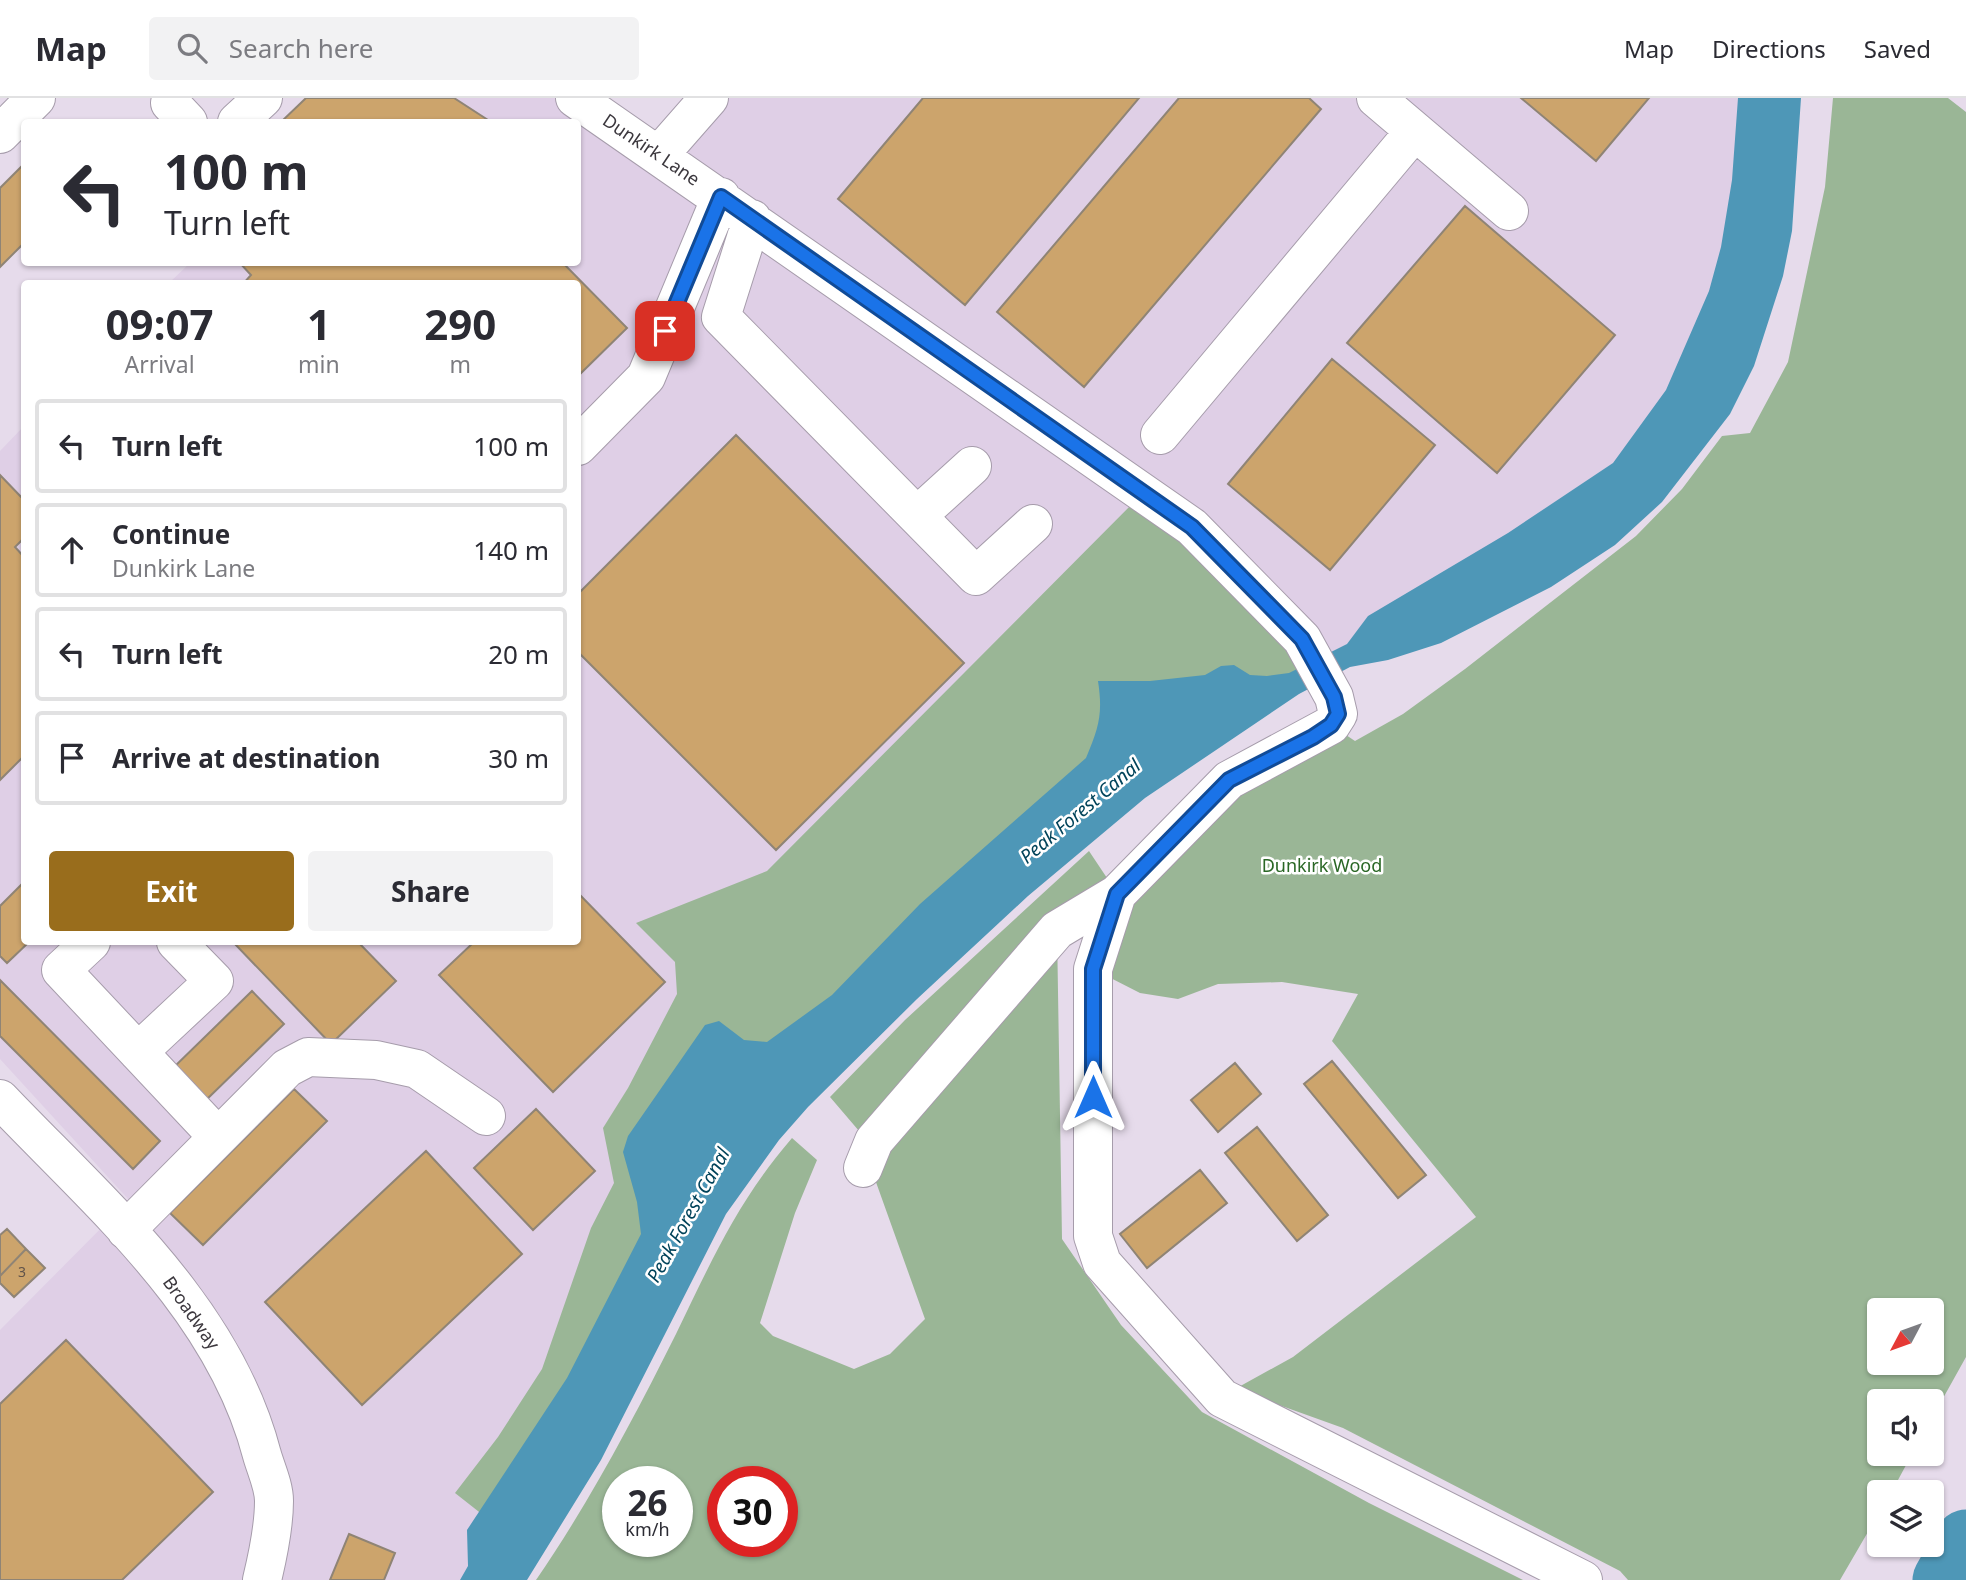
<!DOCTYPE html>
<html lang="en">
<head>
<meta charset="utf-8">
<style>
	:root { --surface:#fff; --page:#f2f2f3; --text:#2b2b33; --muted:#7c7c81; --line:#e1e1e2; --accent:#996d1c }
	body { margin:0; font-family:"Noto Sans",sans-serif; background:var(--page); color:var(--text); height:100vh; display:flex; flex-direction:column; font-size:26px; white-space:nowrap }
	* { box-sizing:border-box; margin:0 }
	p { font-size:23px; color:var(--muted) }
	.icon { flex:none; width:38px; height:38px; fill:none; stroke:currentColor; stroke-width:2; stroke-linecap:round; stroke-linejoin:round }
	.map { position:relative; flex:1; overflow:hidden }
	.details { position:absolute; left:21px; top:182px; width:560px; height:665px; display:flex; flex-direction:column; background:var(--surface); border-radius:7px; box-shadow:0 2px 5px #0004 }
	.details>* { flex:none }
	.guide { position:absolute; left:21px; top:21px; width:560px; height:147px; border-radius:7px; box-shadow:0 2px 5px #0004; background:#fff; color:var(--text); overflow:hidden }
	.needle { width:46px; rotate:229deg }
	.buttons { position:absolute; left:1867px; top:1200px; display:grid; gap:14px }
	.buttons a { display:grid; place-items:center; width:77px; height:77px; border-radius:7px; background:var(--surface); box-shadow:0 2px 5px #0004; font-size:35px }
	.speed { position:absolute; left:602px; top:1368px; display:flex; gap:14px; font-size:35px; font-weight:700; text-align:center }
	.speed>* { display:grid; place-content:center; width:91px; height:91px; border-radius:50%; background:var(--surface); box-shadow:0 2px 5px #0004; line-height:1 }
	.speed small { font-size:18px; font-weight:400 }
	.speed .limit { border:10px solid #d22; background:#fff; color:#111 }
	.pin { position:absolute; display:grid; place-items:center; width:60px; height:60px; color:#fff; margin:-30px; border-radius:14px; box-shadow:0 4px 10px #0006 }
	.me { position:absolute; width:77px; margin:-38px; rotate:0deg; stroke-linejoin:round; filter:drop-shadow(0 0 5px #0008) }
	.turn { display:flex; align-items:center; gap:24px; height:147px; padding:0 28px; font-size:32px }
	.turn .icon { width:91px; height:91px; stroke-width:2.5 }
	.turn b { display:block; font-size:49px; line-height:60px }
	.eta { display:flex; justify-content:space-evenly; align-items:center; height:119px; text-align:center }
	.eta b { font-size:42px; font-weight:700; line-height:49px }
	.action { display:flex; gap:14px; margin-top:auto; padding:14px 28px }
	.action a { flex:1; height:80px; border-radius:7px; background:var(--accent); color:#fff; font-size:28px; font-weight:700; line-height:80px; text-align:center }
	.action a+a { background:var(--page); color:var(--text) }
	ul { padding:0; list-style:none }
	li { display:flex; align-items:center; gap:21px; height:94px; margin:0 14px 10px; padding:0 14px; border:4px solid var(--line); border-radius:7px }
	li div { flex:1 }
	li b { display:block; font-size:26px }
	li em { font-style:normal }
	header { display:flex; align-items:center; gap:42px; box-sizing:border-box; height:98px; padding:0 35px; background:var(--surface); border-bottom:2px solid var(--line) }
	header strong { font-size:33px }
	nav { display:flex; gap:38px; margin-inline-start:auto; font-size:24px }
	.search { width:490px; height:63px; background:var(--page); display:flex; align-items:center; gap:18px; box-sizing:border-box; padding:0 24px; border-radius:7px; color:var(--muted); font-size:26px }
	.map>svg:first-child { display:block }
	.built { fill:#dfcfe6 }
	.green { fill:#9ab696; fill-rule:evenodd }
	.water { fill:#4e97b7 }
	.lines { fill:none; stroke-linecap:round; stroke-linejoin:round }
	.river { stroke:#4e97b7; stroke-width:63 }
	.building { fill:#cca46c; stroke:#8f8475; stroke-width:2 }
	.minor-casing { stroke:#a69cab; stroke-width:40 }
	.major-casing { stroke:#a69cab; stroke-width:40 }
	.minor { stroke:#fff; stroke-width:38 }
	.major { stroke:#fff; stroke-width:38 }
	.route-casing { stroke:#114b97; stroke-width:18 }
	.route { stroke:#1a73e8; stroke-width:12 }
	.labels { text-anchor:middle; stroke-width:5; stroke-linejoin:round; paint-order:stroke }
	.number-label { font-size:14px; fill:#60534a }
	.street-label { font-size:18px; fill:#3c383e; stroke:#fff }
	.park-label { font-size:18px; fill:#2a6725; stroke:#fff }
	.water-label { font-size:19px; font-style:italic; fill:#00435a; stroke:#fff }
</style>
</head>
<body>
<header>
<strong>Map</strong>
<div class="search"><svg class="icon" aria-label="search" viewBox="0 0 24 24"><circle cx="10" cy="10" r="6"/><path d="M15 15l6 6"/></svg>Search here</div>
<nav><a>Map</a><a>Directions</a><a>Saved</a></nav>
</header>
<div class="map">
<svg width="1966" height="1482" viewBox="0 0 1966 1482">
	<rect width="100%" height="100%" fill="#e6dbeb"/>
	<!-- built -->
	<path class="built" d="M306 0H576L659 57 709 0H1770L1672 340 1278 595 826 939 491 1482H0V1232L129 1102 0 961V353L24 328V844H578V186L169 185 190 165 578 164V24H281Z"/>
	<!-- green -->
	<path class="green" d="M1833 0H1948L1966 14V1259L1932 1320V1304H1880V1356H1912L1891 1395H1880L1879 1415 1840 1482H1628L1620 1473 1343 1330 1235 1291 1293 1259 1476 1119 1332 943 1358 896 1282 884 1218 886 1178 901 1140 895 1093 871 1116 797 1057 832 1062 1141 1121 1227 1202 1314 1369 1405 1523 1482H536C589 1405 634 1320 676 1236 712 1162 737 1104 792 1040L817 1062 795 1115 760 1225 773 1238 854 1271 890 1256 925 1221 872 1073 865 1040 830 999 905 922 1089 753 1117 795 1229 682 1331 627 1355 643 1403 616 1465 571 1636 438 1682 391 1722 338 1750 335 1788 264 1825 89ZM1880 1213H1932V1265H1880ZM618 1384H677V1444H618ZM723 1384H782V1444H723Z
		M1143 395 1320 574 1278 595 826 939 516 1443 455 1395 498 1339 542 1271 591 1130 614 1085 603 1030 628 990 677 896 675 864 636 825 767 773Z"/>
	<!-- water -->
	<path class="water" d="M1738 0H1801L1792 133 1783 178 1754 268 1730 316 1662 404 1615 447 1551 489 1441 545 1388 562 1350 569 1299 596 1145 700 1028 798 917 901 808 1009 779 1042 726 1116 601 1362 527 1482H460L468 1468 467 1432 567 1280 641 1136 637 1104 623 1054 628 1038 705 927 719 923 744 942 767 944 832 897 920 806 1086 660C1099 629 1103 616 1098 583H1150L1205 577 1221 568 1234 567 1250 577 1267 578 1289 575 1347 546 1368 518 1508 435 1613 365 1666 292 1709 193 1721 149 1732 82Z"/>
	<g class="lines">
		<!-- river -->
		<path class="river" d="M1944 1482 1966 1443"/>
	</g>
	<!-- building -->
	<path class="building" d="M306 0H454L491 24H281Z
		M923 0H1139L965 207 838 101Z
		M1179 0H1309L1321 11 1084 289 997 214Z
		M1521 0H1649L1596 63Z
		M24 66V145L0 169V90Z
		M1465 108 1615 237 1497 375 1347 245Z
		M239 164H562L627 230 578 278V186H243L251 177Z
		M1332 261 1435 347 1330 472 1228 386Z
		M736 337 964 565 776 752 578 554V496Z
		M0 377 24 402V440L15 449 24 459V658L0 682Z
		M24 784V844H29L7 865 0 858V808Z
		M578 795 665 884 553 994 439 877 474 844H578Z
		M233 844H358L396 883 331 946Z
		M0 882 160 1043 133 1071 0 938Z
		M252 893 284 926 204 1004 172 971Z
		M1332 963 1426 1077 1398 1100 1304 986Z
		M1235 965 1261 996 1218 1034 1191 1002Z
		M294 991 327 1023 203 1147 170 1115Z
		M536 1011 595 1073 533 1132 474 1070Z
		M1257 1029 1328 1117 1297 1143 1225 1055Z
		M426 1053 522 1156 362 1307 265 1204Z
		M1200 1072 1227 1105 1147 1170 1120 1136Z
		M7 1131 26 1151 0 1178V1137Z
		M26 1151 45 1170 14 1199 0 1185V1178Z
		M66 1242 213 1394 122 1482H0V1306Z
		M349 1436 395 1455 384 1482H330Z"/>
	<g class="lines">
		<!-- minor casing -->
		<g class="minor-casing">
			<path id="minor" d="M575 0 1192 429 1302 541 1334 599 1338 616 1331 627 1229 682 1117 796 1093 871V1138L1102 1165 1222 1300 1583 1482
				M1376 0 1509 113
				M170 5 188 24
				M237 24 263 0
				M659 57 709 0
				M752 121 721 219 976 478 1033 426
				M1160 337 1414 34
				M578 348 646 279 721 99
				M917 418 972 368
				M91 844 61 872 218 1039
				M138 954 214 883 176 844
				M0 1001C101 1107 224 1210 262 1357 266 1371 274 1388 274 1403 274 1429 268 1457 262 1482
				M863 1070 874 1043 1057 832 1117 796
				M126 1132 287 970 308 959 376 962 417 971 486 1018"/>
		</g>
		<!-- major casing -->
		<g class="major-casing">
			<path id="major" d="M0 36 36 0"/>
		</g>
		<!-- minor -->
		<use href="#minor" class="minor"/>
		<!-- major -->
		<use href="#major" class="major"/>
	</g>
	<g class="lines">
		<!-- route casing -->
		<g class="route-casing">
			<path id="route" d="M665 233 721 99 1192 429 1302 541 1334 599 1338 616 1331 627 1313 639 1229 682 1117 796 1093 871V999"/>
		</g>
		<!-- route -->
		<use href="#route" class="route"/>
	</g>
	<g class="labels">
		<!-- number labels -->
		<g class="number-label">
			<text x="22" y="1179">3</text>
		</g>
		<!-- street labels -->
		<g class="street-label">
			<text transform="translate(651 52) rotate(34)" y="6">Dunkirk Lane</text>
			<text transform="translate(191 1215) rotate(55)" y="6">Broadway</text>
		</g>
		<!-- park labels -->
		<g class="park-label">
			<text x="1322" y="774">Dunkirk Wood</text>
		</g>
		<!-- water labels -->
		<g class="water-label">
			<text transform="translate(1080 713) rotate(-40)" y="7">Peak Forest Canal</text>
			<text transform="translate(688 1117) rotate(-61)" y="7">Peak Forest Canal</text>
		</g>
	</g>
</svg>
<div class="buttons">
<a><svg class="needle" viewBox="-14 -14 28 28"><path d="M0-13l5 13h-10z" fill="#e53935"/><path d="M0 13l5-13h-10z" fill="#7c7c81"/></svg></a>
<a><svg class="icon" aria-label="sound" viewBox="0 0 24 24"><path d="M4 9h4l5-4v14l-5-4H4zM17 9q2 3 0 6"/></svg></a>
<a><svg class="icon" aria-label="layers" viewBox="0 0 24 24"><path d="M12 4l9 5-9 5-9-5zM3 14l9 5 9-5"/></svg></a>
</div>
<div class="speed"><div>26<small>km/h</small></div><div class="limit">30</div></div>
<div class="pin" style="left:665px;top:233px;background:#d93025"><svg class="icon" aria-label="arrive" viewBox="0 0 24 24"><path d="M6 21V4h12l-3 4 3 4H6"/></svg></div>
<svg class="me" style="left:1093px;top:999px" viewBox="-20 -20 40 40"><path d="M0-17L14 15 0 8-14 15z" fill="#1a73e8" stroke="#fff" stroke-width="4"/></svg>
<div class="guide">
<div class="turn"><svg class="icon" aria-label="left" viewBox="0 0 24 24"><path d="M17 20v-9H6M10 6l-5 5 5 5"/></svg><div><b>100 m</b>Turn left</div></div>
</div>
<section class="details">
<div class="eta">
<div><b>09:07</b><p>Arrival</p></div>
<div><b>1</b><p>min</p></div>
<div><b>290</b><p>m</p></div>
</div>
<ul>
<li><svg class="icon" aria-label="left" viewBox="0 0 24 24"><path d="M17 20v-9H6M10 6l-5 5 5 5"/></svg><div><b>Turn left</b></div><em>100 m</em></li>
<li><svg class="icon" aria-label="ahead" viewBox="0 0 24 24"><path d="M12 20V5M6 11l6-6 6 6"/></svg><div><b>Continue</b><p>Dunkirk Lane</p></div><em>140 m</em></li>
<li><svg class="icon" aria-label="left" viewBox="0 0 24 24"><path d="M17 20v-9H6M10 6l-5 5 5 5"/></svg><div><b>Turn left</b></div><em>20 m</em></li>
<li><svg class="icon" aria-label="arrive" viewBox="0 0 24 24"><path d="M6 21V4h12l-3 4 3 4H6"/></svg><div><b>Arrive at destination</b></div><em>30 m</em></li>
</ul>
<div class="action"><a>Exit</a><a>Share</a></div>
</section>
</div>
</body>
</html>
